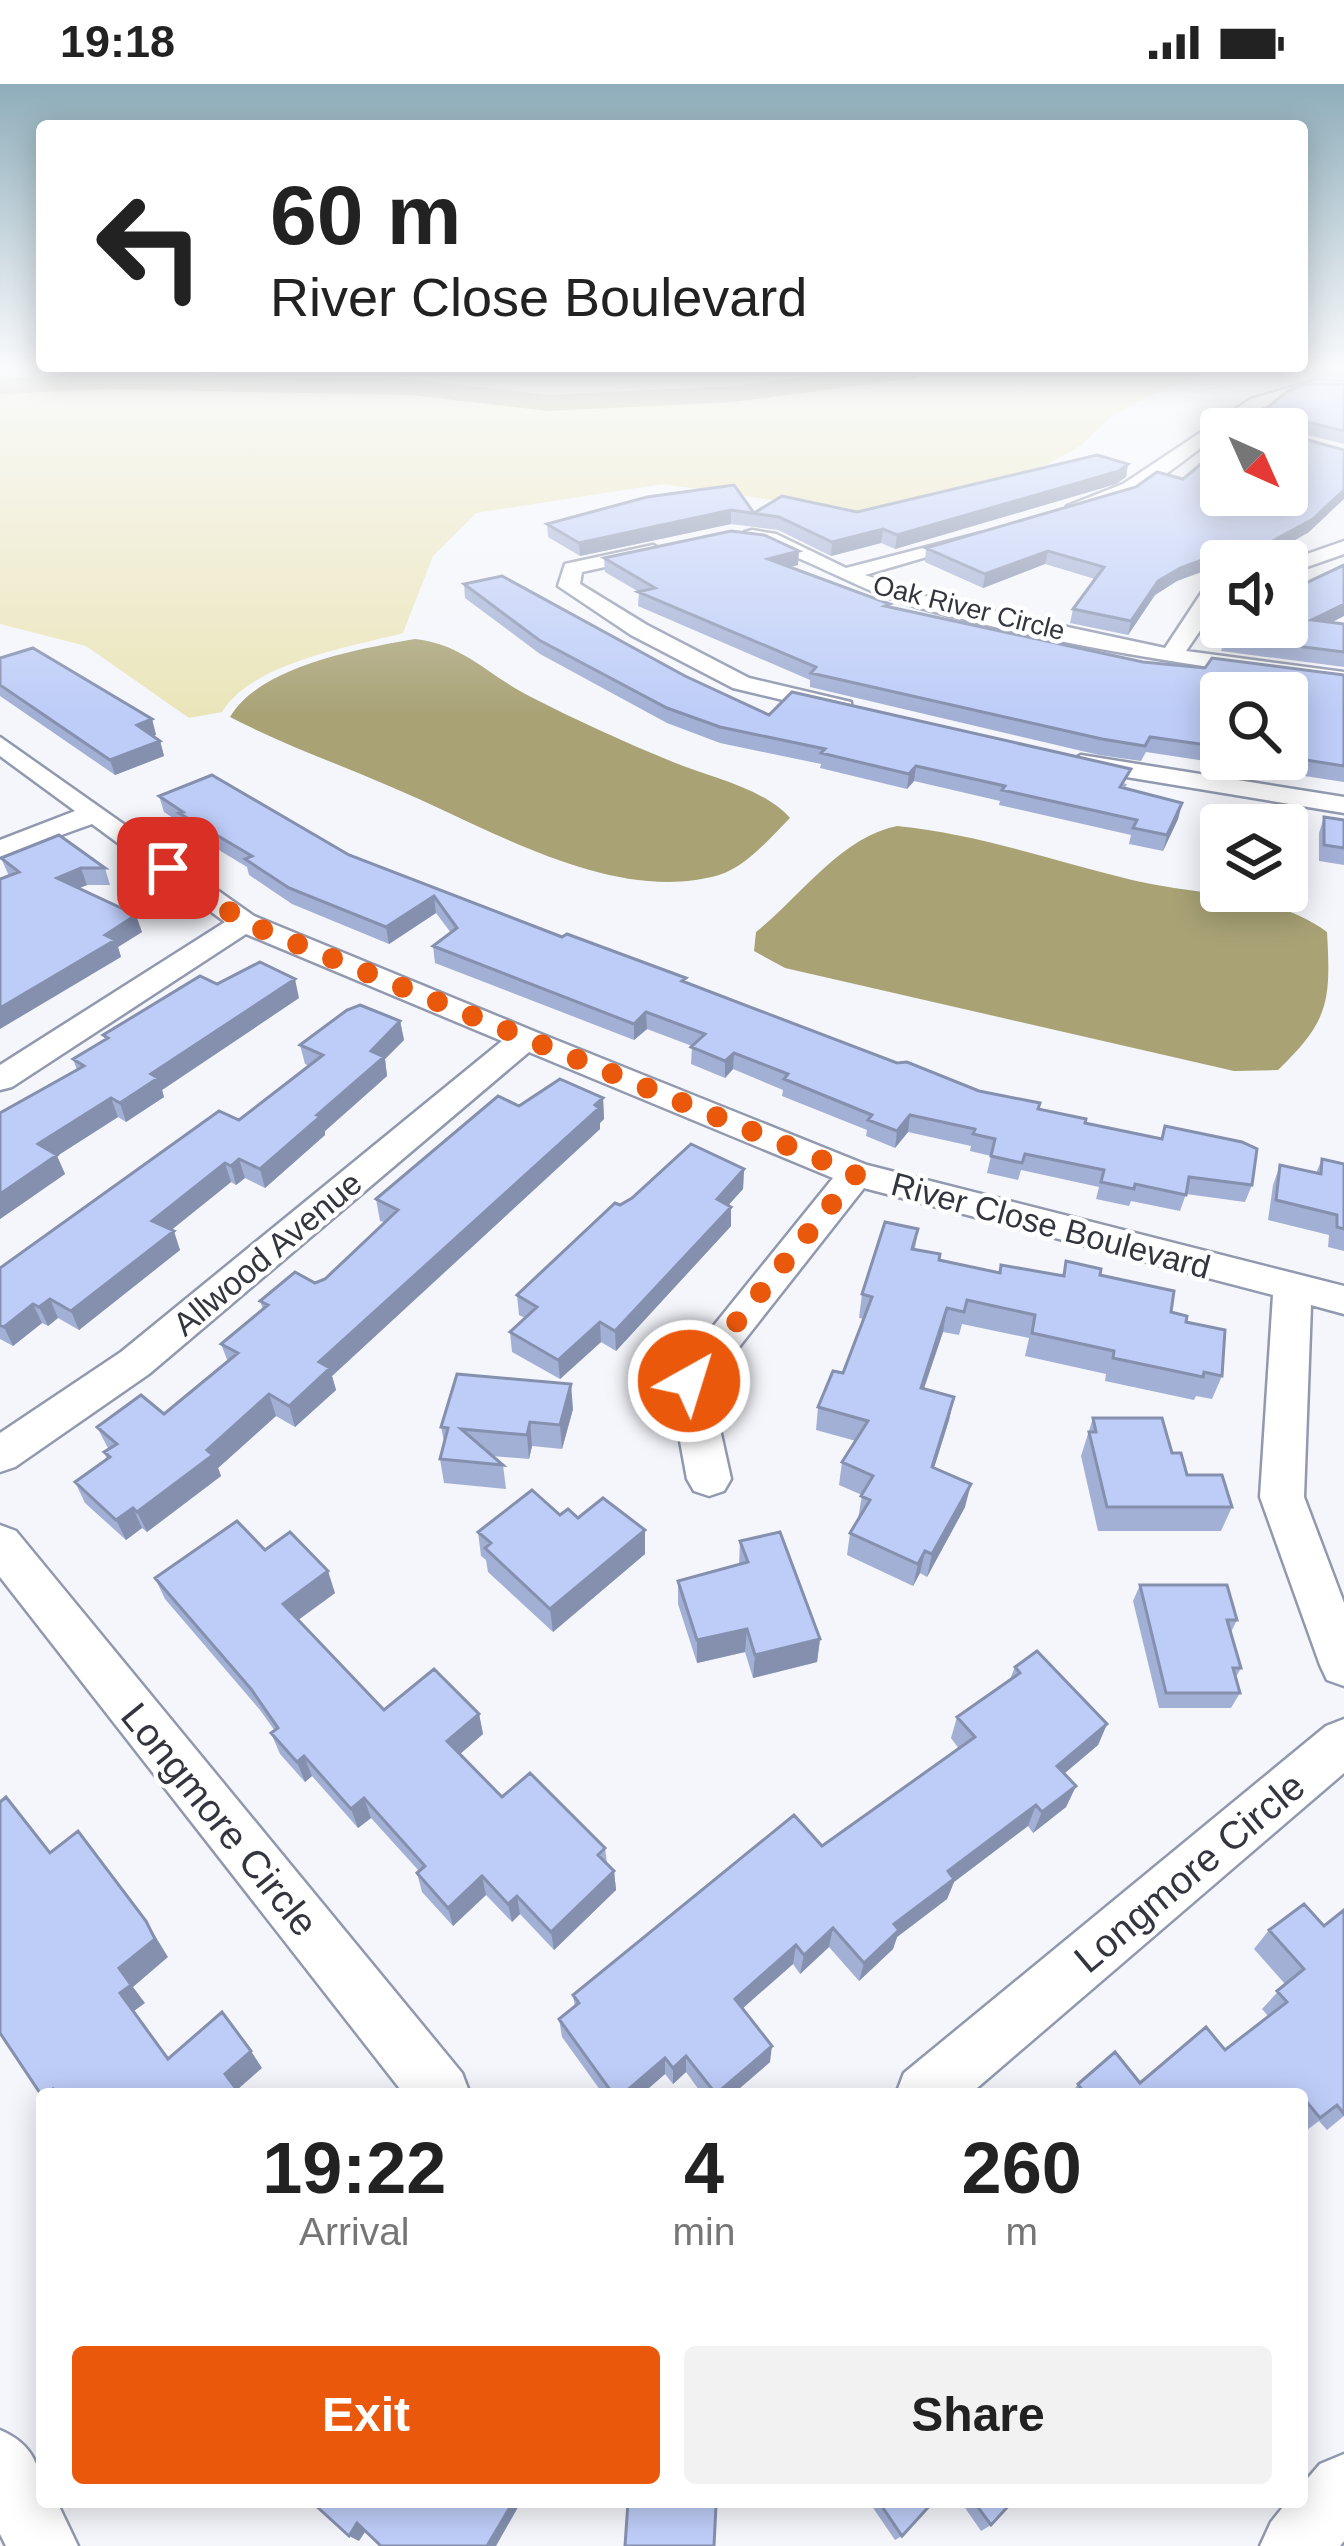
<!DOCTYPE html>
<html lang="en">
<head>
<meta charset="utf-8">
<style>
	:root { --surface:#fff; --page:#f2f2f2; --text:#222; --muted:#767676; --accent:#ea580c }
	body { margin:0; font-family:Arial,sans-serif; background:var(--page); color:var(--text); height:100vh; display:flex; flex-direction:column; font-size:45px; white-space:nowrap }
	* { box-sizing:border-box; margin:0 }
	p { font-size:39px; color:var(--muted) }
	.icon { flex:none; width:66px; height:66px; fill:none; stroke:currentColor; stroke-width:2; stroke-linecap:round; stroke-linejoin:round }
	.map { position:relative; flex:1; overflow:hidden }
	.sheet { position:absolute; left:36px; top:2004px; width:1272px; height:420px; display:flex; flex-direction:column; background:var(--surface); border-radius:12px; box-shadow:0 6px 30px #0003 }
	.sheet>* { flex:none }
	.top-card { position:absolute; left:36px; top:36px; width:1272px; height:252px; border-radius:12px; box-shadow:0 6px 30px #0003; background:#fff; color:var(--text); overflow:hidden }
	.needle { width:78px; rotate:135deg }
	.controls { position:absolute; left:1200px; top:324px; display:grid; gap:24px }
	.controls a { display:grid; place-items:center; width:108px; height:108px; border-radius:12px; background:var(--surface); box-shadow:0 6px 30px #0003; font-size:60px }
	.pin { position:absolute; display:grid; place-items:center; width:102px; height:102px; color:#fff; margin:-51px; border-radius:24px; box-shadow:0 6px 18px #0006 }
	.me { position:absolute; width:132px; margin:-66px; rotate:39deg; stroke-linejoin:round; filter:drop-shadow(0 0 9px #0008) }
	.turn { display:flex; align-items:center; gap:42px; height:252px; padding:0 36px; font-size:54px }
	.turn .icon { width:156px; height:156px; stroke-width:2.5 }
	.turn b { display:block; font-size:84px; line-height:102px }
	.eta { display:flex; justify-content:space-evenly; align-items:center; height:204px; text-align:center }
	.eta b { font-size:72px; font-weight:700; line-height:84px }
	.cta { display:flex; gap:24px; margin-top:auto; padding:24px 36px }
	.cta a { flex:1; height:138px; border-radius:12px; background:var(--accent); color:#fff; font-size:48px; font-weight:700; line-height:138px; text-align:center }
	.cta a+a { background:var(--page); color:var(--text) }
	.status { display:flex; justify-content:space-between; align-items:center; height:84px; padding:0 60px; background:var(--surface); direction:ltr }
	.status svg { height:33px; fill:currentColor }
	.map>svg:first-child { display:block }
	.green { fill:#eae5b9 }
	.water { fill:#a8a275 }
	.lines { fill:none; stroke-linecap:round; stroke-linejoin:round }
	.river { fill:#a8a275; fill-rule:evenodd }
	.minor-casing { stroke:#9299af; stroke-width:5 }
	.minor { fill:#fff; fill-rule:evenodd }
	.wall { fill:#a3b0d5; fill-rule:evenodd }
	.shaded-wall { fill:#8590ae }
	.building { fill:#becdf8; stroke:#8590ae; stroke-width:3 }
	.route { stroke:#ea580c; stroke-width:21; stroke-dasharray:0 37.8 }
	.labels { text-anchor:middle; stroke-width:9; stroke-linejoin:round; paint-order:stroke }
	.far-street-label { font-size:27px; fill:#33363f; stroke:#fff }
	.street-label { font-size:33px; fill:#33363f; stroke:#fff }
	.near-street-label { font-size:39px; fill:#33363f; stroke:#fff }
</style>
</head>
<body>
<div class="status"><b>19:18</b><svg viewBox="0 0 49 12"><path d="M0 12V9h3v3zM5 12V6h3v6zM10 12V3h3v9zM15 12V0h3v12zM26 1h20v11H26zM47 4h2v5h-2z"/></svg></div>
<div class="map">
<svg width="1344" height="2462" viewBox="0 0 1344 2462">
	<rect width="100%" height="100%" fill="#f4f6fb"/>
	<!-- green -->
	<path class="green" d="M0 286H1242L1211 287 1156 309 1112 332 1080 362 1042 383 876 431 663 400 476 429 433 472 403 549C346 564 252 579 222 628L189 634 86 562 0 540Z"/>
	<!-- water -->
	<path class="water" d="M415 555C463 560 488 591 529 612 576 636 624 658 673 678 709 693 764 704 790 734 770 754 747 782 719 791 612 822 484 741 389 702 336 679 282 660 230 633 260 582 358 565 415 555Z
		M897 742C979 750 1053 777 1132 796 1194 811 1276 809 1327 848 1331 918 1329 937 1278 986L1234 987 785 884 754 867 756 848C800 813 841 753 897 742Z"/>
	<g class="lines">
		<!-- river -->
		<path class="river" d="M857 286H928L915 294 733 318 548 327 411 311 108 305 0 310V294L108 289 411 295 548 311 733 302Z"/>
		<!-- minor casing -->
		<g class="minor-casing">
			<path id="minor" d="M1313 297 1344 298V308C1244 304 1210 370 1131 411 1114 420 1095 423 1077 428L1067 422 1123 400 1251 315Z
				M752 446 776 450 846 484 981 449V457L865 491 928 513 1165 564 1202 508 1221 503V516L1186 567 1344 588V602C1201 583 1056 562 917 523 858 507 800 468 745 456V448Z
				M1344 457V470L1287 490V477Z
				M653 461 663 467 660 471 582 488 580 500 647 541 749 594 851 618V628L842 630 733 604 631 551 558 502 565 480Z
				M0 653 254 832 536 948 867 1081 1344 1202V1230L1311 1221 1304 1413 1344 1519V1602L1327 1596 1320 1581 1260 1413 1273 1211 864 1104 710 1300 731 1395 724 1407 709 1412 694 1407 687 1395 669 1297 833 1094 529 968 149 1290 15 1383 0 1388V1349L121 1268 502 957 246 850 12 1003 0 1006V981L225 838 92 740 0 773V756L75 727 0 672Z
				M1081 671 1344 713V729L1072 684 1068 679Z
				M0 1441 16 1447 462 1989 470 2010H404L0 1493Z
				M1344 1635V1689L970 2010H896L904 1989 1326 1642Z
				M0 2346C33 2360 42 2383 42 2418H57L78 2462H6L0 2450Z
				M1344 2370V2457L1340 2462H1260L1271 2438 1287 2418H1302V2401L1320 2380Z"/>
		</g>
		<!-- minor -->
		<use href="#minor" class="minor"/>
	</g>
	<!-- wall -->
	<path class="wall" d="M1316 286H1344V295L1314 294Z
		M1344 300V360L1288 346 1243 345Z
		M1128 380 1126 393 1116 400 895 465 881 459 831 472 778 446 731 440 580 472 548 453 547 440 647 413 754 429 857 428Z
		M1183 395 1309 448 1265 473 1221 477 1177 497 1155 511 1128 551 1070 539 1073 525 1095 495 1045 480 983 504 925 478 926 464Z
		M604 474 798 481 789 483 890 523 1143 578 1205 584 1344 591V698L1146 668 1141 677 1099 671 810 603V596L638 522 639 508 605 488ZM1221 609H1287V675H1221Z
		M464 500 685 592 769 631 1127 700 1125 704 1182 719 1178 735 1163 767 1129 760 1131 751 999 721 1000 717 914 697 907 705 820 684 821 680 720 659 667 639 540 570 465 514Z
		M1331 538 1344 540V583L1221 567 1225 553Z
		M0 574 152 635 156 651 153 652 160 657 164 672 115 691 0 612Z
		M159 712 349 771 897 979 979 1007 1085 1039 1161 1055 1165 1042 1252 1101 1245 1118 1186 1110 1180 1127 1131 1117 1129 1122 1096 1115 1099 1103 1021 1086 1018 1096 987 1089 991 1072 970 1067 971 1062 908 1048 895 1064 866 1052 867 1046 782 1012 783 1006 733 985 725 994 691 980 692 962 647 945 634 956 435 879 433 862 451 849 436 829 389 860 292 820 249 791 247 783 184 745 182 740 164 728Z
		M1324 733 1344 736V781L1319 777V749Z
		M1 774 105 784 110 801H87L79 804 142 848 118 863 121 873 9 792Z
		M217 900 299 914 162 1006 164 1013 126 1038 118 1033 57 1072 65 1090 0 1135V1029L77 986 73 975 105 956 103 951Z
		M400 937 404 956 385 975 387 992 325 1047V1051L265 1104 245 1094 236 1101 231 1098 171 1146 180 1166 79 1246 58 1234 48 1242 42 1239 13 1262 0 1255V1184L239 1036 309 982 305 980 300 961Z
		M603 1014 604 1035 600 1039V1045L332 1292 336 1306 295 1343 276 1332 218 1384 221 1392 147 1448 142 1444 126 1456 85 1419 75 1398 107 1375 104 1368 109 1366 97 1343 164 1330 228 1278 221 1260 263 1225 260 1217 325 1195 384 1138 380 1137 376 1115 519 1022Z
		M1322 1075 1344 1080V1167L1328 1163 1329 1151 1268 1136 1273 1101 1280 1081 1316 1089Z
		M744 1085 743 1105 728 1121 731 1142 616 1267 601 1258 560 1295 512 1268 510 1248 525 1234 519 1231 517 1211Z
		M918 1145 915 1165 939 1176 1000 1189 1062 1192 1066 1177 1100 1191 1186 1238 1222 1292 1212 1315 1196 1312 1194 1316 1105 1297 1106 1290 1025 1272 1029 1254 962 1240 959 1251 943 1248 924 1305 954 1313 949 1336 934 1384 965 1423 927 1493 920 1489 913 1502 847 1471 850 1449 858 1435 862 1411 839 1401 842 1378 856 1357 816 1346 818 1323 843 1289 864 1235 859 1234 862 1210Z
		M573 1325 562 1365 532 1362 529 1375 492 1372 503 1381 506 1405 444 1399 440 1375 444 1358 441 1343Z
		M1093 1334 1172 1369 1187 1391 1232 1423 1221 1447H1098L1081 1372Z
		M560 1431 645 1446V1470L553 1548 488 1488 486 1476 481 1472 478 1448Z
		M740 1457 820 1555 817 1578 753 1594 745 1568 697 1579 678 1520V1497L739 1481Z
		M265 1466 335 1509 298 1536 384 1626 479 1630 483 1650 460 1670 502 1713 605 1764 607 1779 614 1787 616 1806 554 1866 520 1830 512 1838 486 1811 453 1842 422 1808 417 1789 419 1787 371 1734 358 1744 312 1692 305 1698 280 1670 271 1649 275 1647 260 1626 165 1515 155 1494Z
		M1140 1501 1237 1536 1231 1548 1241 1584 1236 1593 1240 1609 1231 1624H1159L1133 1517Z
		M1015 1583 1107 1640 1098 1661 1064 1690 1076 1702 1066 1723 1033 1749 1028 1742 954 1798 947 1815 897 1853 893 1865 859 1897 829 1863 800 1890 793 1880 742 1924 770 1978 733 2010H702L686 1988 673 2000 665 1990 642 2010H603L562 1953 559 1935 575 1923 573 1911 822 1762 959 1665 951 1654 957 1633 1010 1595Z
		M1344 1826V2032L1327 2046 1319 2037 1303 2049 1302 2048V2010H1071L1078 2000 1140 1999 1225 1966 1268 1932 1262 1925 1285 1900 1254 1865 1269 1846 1324 1842Z
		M869 2418H933L902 2452 895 2456Z
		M961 2418H1012L991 2441 981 2447Z"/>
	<!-- shaded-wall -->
	<path class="shaded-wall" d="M1128 380 1126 393 1116 400 895 465 897 451Z
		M1344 406V415L1309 448 1265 473 1221 477V481L1177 497 1155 511 1128 551 1131 537 1158 497 1180 484Z
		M731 426V440L580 472 579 459Z
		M883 445 881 459 831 472 832 458Z
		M799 467 798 481 767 489 768 475Z
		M1048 467 1045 480 983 504 985 490Z
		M1344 520V532L1308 551 1312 536Z
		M152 635 156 651 141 656 137 641Z
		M160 657 164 672 115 691 110 676Z
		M916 682 914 697 907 705 909 690Z
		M1182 719 1178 735 1163 767 1167 751Z
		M81 784 87 801 63 811 57 794Z
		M434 812 436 829 389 860 386 843Z
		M136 831 142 848 118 863 121 873 0 945V924L105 851Z
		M295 895 299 914 162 1006 164 1013 126 1038 120 1019 151 990Z
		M646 928 647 945 634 956V940Z
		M400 937 404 956 385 975 387 992 325 1047V1051L265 1104 260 1085 317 1031 371 967Z
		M734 969 733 985 725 994V977Z
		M111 1014 118 1033 57 1072 65 1090 0 1135V1110L38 1060Z
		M603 1014 604 1035 600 1039V1045L332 1292 336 1306 295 1343 289 1322 319 1278Z
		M910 1031 908 1048 895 1064 897 1047Z
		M239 1075 245 1094 236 1101 231 1082Z
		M225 1079 231 1098 159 1156 152 1137Z
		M744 1085 743 1105 716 1135 717 1115Z
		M731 1123V1142L616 1267 615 1247Z
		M174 1147 180 1166 79 1246 71 1227Z
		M50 1215 58 1234 48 1242 39 1223Z
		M33 1220 42 1239 13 1262 4 1243Z
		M947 1224 943 1248 916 1327 921 1304Z
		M600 1238 601 1258 560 1295 558 1276Z
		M571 1300 573 1325 562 1365 560 1341Z
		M269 1310 276 1332 218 1384 221 1392 147 1448 137 1428Z
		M954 1313 949 1336 927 1406 932 1383Z
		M530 1338 532 1362 529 1375 527 1351Z
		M971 1400 965 1423 927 1493 932 1470Z
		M133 1424 142 1444 126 1456 116 1436Z
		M645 1446V1470L553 1548 550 1525Z
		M925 1467 920 1489 913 1502 918 1480Z
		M328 1487 335 1509 290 1542 283 1520Z
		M747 1545 745 1568 697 1579V1556Z
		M820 1555 817 1578 753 1594 755 1571Z
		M479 1630 483 1650 452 1677 447 1657Z
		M1107 1640 1098 1661 1048 1703 1057 1682Z
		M304 1672 312 1692 305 1698 297 1678Z
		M1076 1702 1066 1723 1033 1749 1042 1728Z
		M364 1714 371 1734 358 1744 351 1725Z
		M1036 1721 1028 1742 954 1798 947 1815 897 1853 893 1865 859 1897 864 1879 894 1840 948 1787Z
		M614 1787 616 1806 554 1866 551 1848Z
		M482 1792 486 1811 453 1842 448 1824Z
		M517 1812 520 1830 512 1838 508 1820Z
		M146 1837 168 1873 133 1903 145 1919 134 1927 181 1992 120 1909 119 1884Z
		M833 1844 829 1863 800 1890 804 1871Z
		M796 1861 793 1880 733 1933 735 1915Z
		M772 1962 770 1978 733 2010H716Z
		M251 1967 262 1984 237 2006 225 1990Z
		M686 1972V1988L673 2000V1984Z
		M665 1974V1990L642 2010H623Z
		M513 2418H521L496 2462H487Z
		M357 2439 367 2445 359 2457 349 2452Z"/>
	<!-- building -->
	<path class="building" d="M1305 300H1344V347L1291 334 1286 338V345H1243L1286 308Z
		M1287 350 1344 366V406L1313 435 1269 459 1235 464 1180 484 1158 497 1131 537 1073 525 1104 483 1048 467 985 490 926 464 1136 403 1157 388 1183 395 1221 363V411H1287Z
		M1097 371 1128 380 1119 387 897 451 883 445 832 458 779 433 731 426 579 459 547 440 647 413 734 401 754 429 782 412 857 428Z
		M731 447 764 451 799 467 768 475 890 520 885 522 1143 578 1205 584 1212 574 1344 591V682L1287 673V609H1221V663L1150 653 1145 662 1102 655 811 589 816 583 638 508 655 504 604 474Z
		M1344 481V520L1312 536 1344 540V568L1225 553 1232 543H1287V508Z
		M502 492 685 592 769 631 792 608 1131 685 1120 703 1182 719 1167 751 1133 744 1137 736 1002 706 1005 702 916 682 909 690 821 669 825 665 720 643 667 624 539 556 464 500Z
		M33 564 152 635 137 641 160 657 110 676 0 601V574Z
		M212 691 349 771 562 853 567 850 686 894 682 897 897 979 907 978 979 1007 1040 1019 1038 1025 1086 1035 1085 1039 1162 1055 1165 1042 1242 1058 1257 1065 1252 1101 1189 1093 1186 1111 1135 1100 1134 1105 1101 1098 1104 1086 1025 1070 1022 1079 991 1072 995 1055 973 1050 975 1045 910 1031 897 1047 868 1036 872 1031 784 995 788 990 734 969 725 977 691 963 705 950 646 928 634 940 433 862 457 844 434 812 386 843 289 804 245 775 252 772 179 729 183 728 159 712Z
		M1324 733 1344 736V764L1324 761Z
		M59 751 105 784H81L57 794 136 831 105 851 115 856 0 924V795L19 788 1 774Z
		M260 878 295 895 151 990 158 994 120 1019 111 1014 38 1060 57 1071 0 1110V1029L84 982 73 975 108 954 103 951 200 892 217 900Z
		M360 921 400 937 371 967 384 973 317 1031 321 1032 260 1085 239 1075 231 1082 225 1079 152 1137 174 1147 71 1227 50 1215 39 1223 33 1220 4 1243 0 1241V1184L219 1027 239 1036 323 971 300 961 347 926Z
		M560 995 603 1014 595 1021 599 1024 319 1278 330 1284 289 1322 269 1310 207 1366 213 1371 137 1428 133 1424 116 1436 75 1398 110 1373 104 1368 117 1360 97 1343 141 1311 164 1330 238 1269 221 1260 268 1221 260 1217 295 1188 315 1199 325 1195 398 1126 376 1115 498 1012 519 1022Z
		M691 1060 744 1085 717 1115 731 1123 615 1247 600 1238 558 1276 510 1248 537 1223 517 1211 615 1119 620 1121 632 1114Z
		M1322 1075 1344 1080V1145L1337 1143V1131L1276 1116 1280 1081 1321 1090Z
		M885 1138 918 1145 912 1165 940 1170 939 1176 1000 1189 1001 1181 1064 1192 1066 1177 1101 1185 1100 1191 1174 1207 1171 1228 1187 1232 1186 1238 1225 1246 1222 1292 1204 1288 1203 1293 1113 1274 1114 1267 1032 1249 1035 1231 967 1216 964 1228 947 1224 921 1304 954 1313 932 1383 971 1400 932 1470 925 1467 918 1480 850 1449 870 1416 861 1412 873 1392 842 1378 868 1337 818 1323 833 1287 843 1289 872 1213 862 1210Z
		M457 1290 571 1300 560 1341 530 1338 527 1351 461 1345 503 1381 440 1375 448 1344 441 1343Z
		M1093 1334H1162L1172 1369H1181L1187 1391H1222L1232 1423H1107L1089 1348H1096Z
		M532 1406 560 1431 568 1425 578 1434 603 1414 645 1446 550 1525 485 1464 491 1459 478 1448Z
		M237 1437 265 1466 290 1448 328 1487 283 1520 384 1626 434 1585 479 1630 447 1657 502 1713 530 1689 605 1764 598 1771 614 1787 551 1848 517 1812 508 1820 482 1792 448 1824 417 1789 425 1782 364 1714 351 1725 304 1672 297 1678 271 1649 278 1644 251 1605 155 1494Z
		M780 1448 820 1555 755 1571 747 1545 697 1556 678 1497 748 1478 740 1457Z
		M1140 1501H1227L1237 1536H1227L1241 1584H1233L1240 1609H1166Z
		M1037 1567 1107 1640 1057 1682 1076 1702 1042 1728 1036 1721 948 1787 954 1795 894 1840 899 1846 864 1879 833 1844 804 1871 796 1861 735 1915 772 1962 716 2010 686 1972 673 1984 665 1974 623 2010H613L559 1935 579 1919 573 1911 794 1731 822 1762 975 1653 957 1633 1020 1589 1015 1583Z
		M6 1713 50 1769 78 1747 146 1837 155 1855 119 1884 131 1901 120 1909 168 1975 222 1928 251 1967 225 1990 240 2010H56L53 2005 47 2010H42V2012L0 1949V1718Z
		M1304 1820 1324 1842 1344 1826V2030L1337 2021 1320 2034 1297 2006 1292 2010H1085L1078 2000 1115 1968 1140 1999 1206 1943 1225 1966 1287 1918 1277 1907 1304 1885 1269 1846Z
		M315 2418H513L487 2462H381L357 2439 349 2452 314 2420Z
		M628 2418H695L716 2421 714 2462H625Z
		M879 2418H933L902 2452Z
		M974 2418H1012L991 2441Z"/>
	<!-- sky -->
	<linearGradient id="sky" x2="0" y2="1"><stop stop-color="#8eadba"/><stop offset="0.45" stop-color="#fafbfd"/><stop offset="1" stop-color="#fafbfd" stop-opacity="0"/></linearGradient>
	<rect width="1344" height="630" fill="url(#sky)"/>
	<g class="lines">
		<!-- route -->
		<path class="route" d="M168 784 244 838 856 1090 689 1297"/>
	</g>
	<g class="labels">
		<!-- far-street labels -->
		<g class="far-street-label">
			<text transform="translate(969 524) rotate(14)" y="9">Oak River Circle</text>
		</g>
		<!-- street labels -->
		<g class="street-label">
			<text transform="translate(1051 1141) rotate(15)" y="12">River Close Boulevard</text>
			<text transform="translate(267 1169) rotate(-40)" y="12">Allwood Avenue</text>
		</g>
		<!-- near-street labels -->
		<g class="near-street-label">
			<text transform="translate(220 1735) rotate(51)" y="14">Longmore Circle</text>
			<text transform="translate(1189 1788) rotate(-40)" y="14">Longmore Circle</text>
		</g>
	</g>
</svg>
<div class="controls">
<a><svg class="needle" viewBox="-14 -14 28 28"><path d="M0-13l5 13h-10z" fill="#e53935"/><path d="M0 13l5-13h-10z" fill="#767676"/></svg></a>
<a><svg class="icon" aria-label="sound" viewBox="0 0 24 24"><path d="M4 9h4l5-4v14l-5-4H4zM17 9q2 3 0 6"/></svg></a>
<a><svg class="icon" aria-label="search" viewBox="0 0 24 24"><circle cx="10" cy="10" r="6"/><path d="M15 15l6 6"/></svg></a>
<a><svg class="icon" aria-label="layers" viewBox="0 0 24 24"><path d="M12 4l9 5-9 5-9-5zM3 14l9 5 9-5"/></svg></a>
</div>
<div class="pin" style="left:168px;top:784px;background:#d93025"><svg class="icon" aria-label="arrive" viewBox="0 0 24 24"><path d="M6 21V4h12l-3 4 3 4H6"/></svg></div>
<svg class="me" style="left:689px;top:1297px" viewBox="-20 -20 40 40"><circle r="17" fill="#ea580c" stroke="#fff" stroke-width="3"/><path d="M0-11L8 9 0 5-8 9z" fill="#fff"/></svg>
<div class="top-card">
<div class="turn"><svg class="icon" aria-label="left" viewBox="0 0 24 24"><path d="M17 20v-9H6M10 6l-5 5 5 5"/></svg><div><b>60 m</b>River Close Boulevard</div></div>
</div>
<section class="sheet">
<div class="eta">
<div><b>19:22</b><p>Arrival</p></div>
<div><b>4</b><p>min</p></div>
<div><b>260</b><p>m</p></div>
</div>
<div class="cta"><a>Exit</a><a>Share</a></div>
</section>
</div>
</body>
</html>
